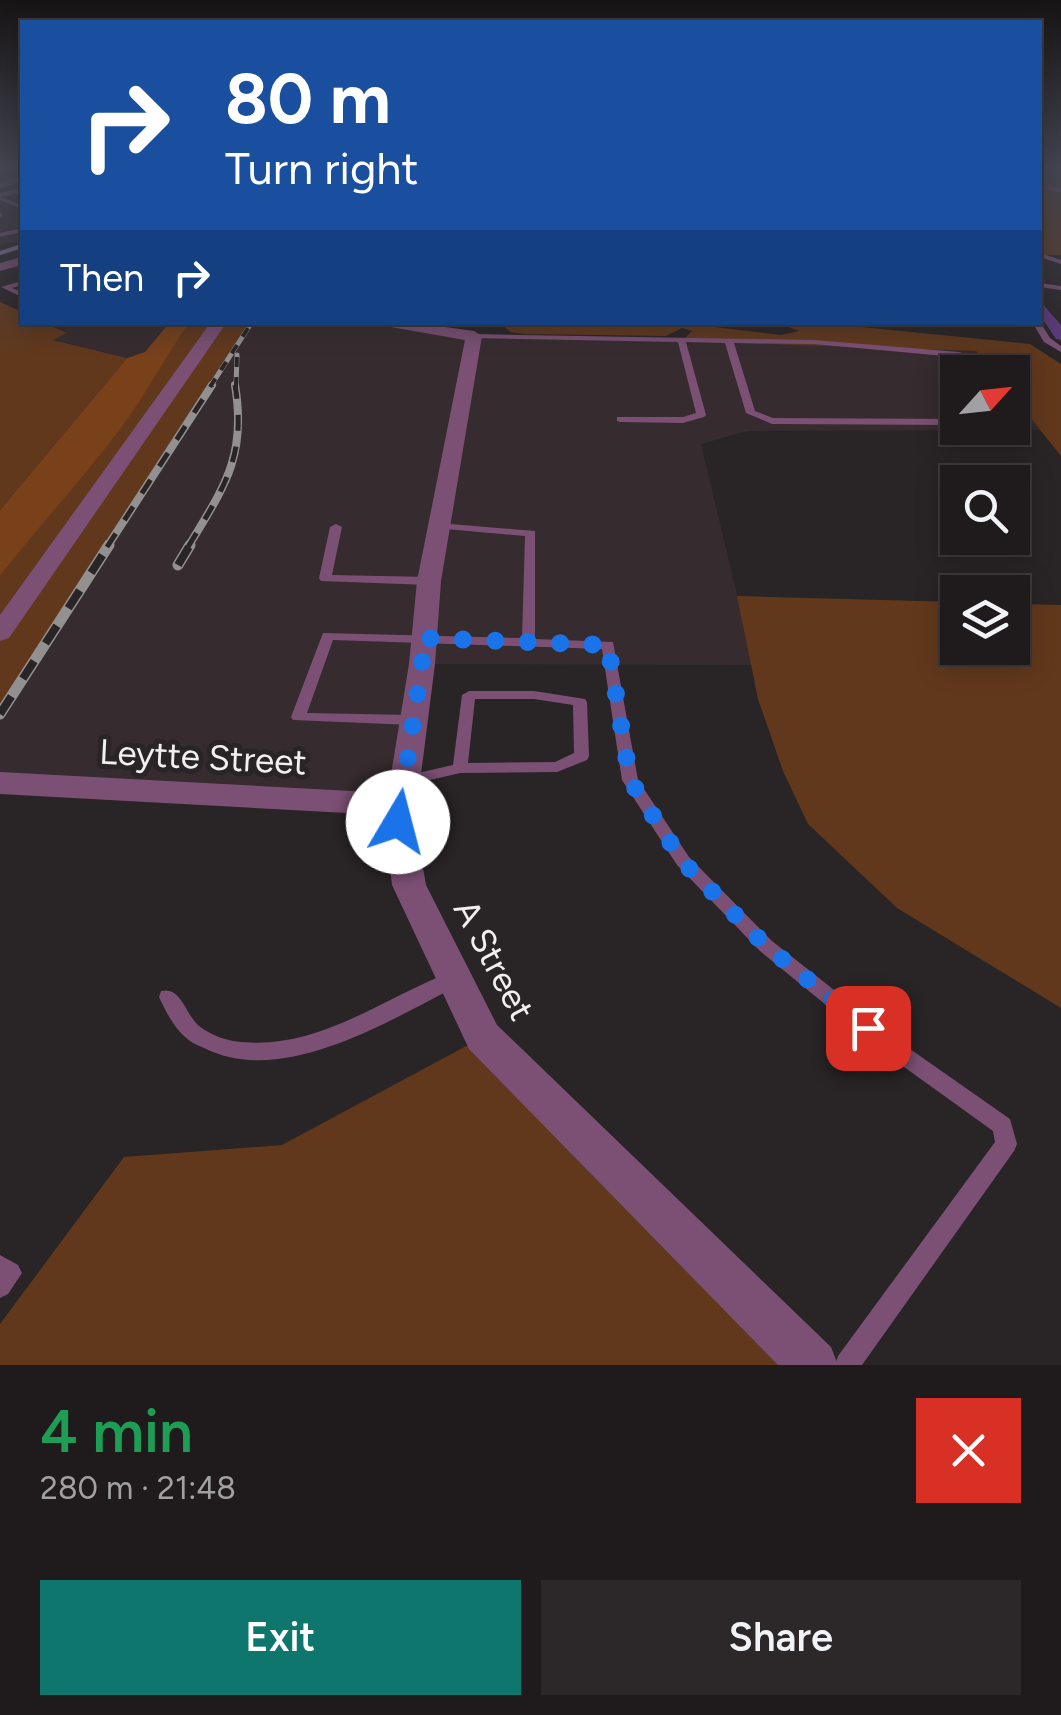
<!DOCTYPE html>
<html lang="en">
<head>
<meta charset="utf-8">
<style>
	:root { --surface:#1f1b1c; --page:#2c2829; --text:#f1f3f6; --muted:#a1a1a3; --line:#3c393b; --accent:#0f766e }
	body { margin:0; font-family:Figtree,sans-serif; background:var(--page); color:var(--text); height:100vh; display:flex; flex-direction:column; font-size:38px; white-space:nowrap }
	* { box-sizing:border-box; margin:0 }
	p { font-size:32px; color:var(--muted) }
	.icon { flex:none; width:55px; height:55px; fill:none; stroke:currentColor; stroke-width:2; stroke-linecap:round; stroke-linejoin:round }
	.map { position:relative; height:1365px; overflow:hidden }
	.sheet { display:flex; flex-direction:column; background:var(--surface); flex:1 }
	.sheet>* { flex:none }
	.guide { position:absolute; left:20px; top:20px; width:1022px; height:305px; border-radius:0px; box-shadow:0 5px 25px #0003,0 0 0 2px var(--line); background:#1a4fa0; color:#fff; overflow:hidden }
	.needle { width:65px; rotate:63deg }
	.fabs { position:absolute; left:940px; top:355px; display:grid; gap:20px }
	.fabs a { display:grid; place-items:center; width:90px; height:90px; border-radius:0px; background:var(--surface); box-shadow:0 5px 25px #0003,0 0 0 2px var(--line); font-size:50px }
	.pin { position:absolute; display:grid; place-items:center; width:85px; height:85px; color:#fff; margin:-42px; border-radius:20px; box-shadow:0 5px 15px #0006 }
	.me { position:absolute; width:110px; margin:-55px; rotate:8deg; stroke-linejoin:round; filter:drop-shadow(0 0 8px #0008) }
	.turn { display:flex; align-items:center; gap:35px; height:210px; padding:0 40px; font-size:45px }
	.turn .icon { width:130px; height:130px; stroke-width:2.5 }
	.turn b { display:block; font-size:70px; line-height:85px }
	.then { display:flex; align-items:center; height:95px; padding:0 40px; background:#0003; gap:20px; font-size:38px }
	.round { display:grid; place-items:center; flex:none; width:105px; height:105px; border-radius:0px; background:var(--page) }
	.summary { display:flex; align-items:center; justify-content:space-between; height:170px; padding:0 40px }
	h1 { font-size:60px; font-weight:600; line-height:75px; color:#1e9e55 }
	.primary-button { display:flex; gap:20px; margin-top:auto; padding:20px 40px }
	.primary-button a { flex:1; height:115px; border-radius:0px; background:var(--accent); color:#fff; font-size:40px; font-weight:600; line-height:115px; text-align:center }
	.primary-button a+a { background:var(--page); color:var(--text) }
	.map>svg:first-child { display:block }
	.built { fill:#362b2e }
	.green { fill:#62381c }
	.forest { fill:#79411a }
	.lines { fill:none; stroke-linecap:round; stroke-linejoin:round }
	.stream { stroke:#8a70a1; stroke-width:4 }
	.canal { fill:#5e3a7f; fill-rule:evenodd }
	.service { fill:#7c5075; fill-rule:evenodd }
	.minor { fill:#7c5075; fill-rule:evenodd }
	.tertiary { fill:#7c5075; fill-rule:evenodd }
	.rail-far2-casing { stroke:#939091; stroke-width:5 }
	.rail-far1-casing { stroke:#939091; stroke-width:8 }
	.rail-casing { stroke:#939091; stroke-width:11 }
	.rail-far2 { stroke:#292425; stroke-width:4; stroke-dasharray:10; stroke-linecap:butt }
	.rail-far1 { stroke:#292425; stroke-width:5; stroke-dasharray:16; stroke-linecap:butt }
	.rail { stroke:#292425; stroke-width:8; stroke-dasharray:21; stroke-linecap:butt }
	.route { stroke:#1a73e8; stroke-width:18; stroke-dasharray:0 32.4 }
	.labels { text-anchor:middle; stroke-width:10; stroke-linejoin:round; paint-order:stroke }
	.street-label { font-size:35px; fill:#f2eff0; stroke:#292425 }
</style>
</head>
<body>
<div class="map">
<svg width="1061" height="1365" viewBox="0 0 1061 1365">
	<rect width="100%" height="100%" fill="#292425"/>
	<!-- built -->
	<path class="built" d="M0 167H22V240L0 245Z
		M370 322 474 336 906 346 976 351 993 372H958V428H1012L1013 396 1040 430 748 431 701 444 754 665 423 664 401 805 0 783V714L252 323Z
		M45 323H169L145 352 127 358 51 339 66 332Z"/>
	<!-- green -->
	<path class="green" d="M1043 167H1061V255H1040Z
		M0 302 22 312V322L45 323 67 333 53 340 127 358 0 510Z
		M674 322 781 335 799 331 778 323 812 322 1030 344 1061 364V456L1013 396 1012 372H993L976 351 682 341 692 331 682 328 666 336 525 334 511 332 499 323Z
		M190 323H252L0 714V576Z
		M737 596 957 602 958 648H1012L1013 604 1061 605V1008L897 908 808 824 783 771 758 699Z
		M483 1037 813 1365H0V1324L124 1157 282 1145Z"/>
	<!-- forest -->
	<path class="forest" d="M169 323H190C164 356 147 394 122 426 84 478 39 525 0 576V510L127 358 145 352Z"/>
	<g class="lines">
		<!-- stream -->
		<path class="stream" d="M0 253 22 246"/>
		<!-- canal -->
		<path class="canal" d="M1040 301 1061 325V340L1056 339 1040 315Z"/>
		<!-- service -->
		<path class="service" d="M14 167H21L0 175V171Z
			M1040 185 1061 188V192L1040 189Z
			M22 188V192L1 197 22 205V209L0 200V193Z
			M0 212 3 216 0 218Z
			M22 228V232L0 237V233Z
			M1040 253 1061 260V264L1040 257Z
			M22 281V285L12 288 22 292V297L1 287Z
			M1040 283 1061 286V290L1040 287Z
			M1032 322H1040L1050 338 1061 346V352L1044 342Z
			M471 334 814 340 959 352 962 353 976 372H968L956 357 814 344 734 343 755 411 773 418 958 419V425L772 424 746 413 725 343 686 342 706 415 704 417 683 423 620 422 617 421V417H683L696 413 678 342 474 338 470 336Z
			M438 523 535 531V639L613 642 638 780 689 857 772 941 900 1042 1010 1119 1017 1144 1014 1151 862 1365H835L838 1356 995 1142 993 1131 886 1054 760 951 677 865 622 780 602 649 333 640 307 713 412 715 419 720 412 725 293 720 291 717 323 633 522 638 525 536 434 528V524Z
			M336 524 342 527 332 575 429 577 435 581 429 585 321 581 319 578 330 527Z
			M469 691H534L585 699 587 702 589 756 587 760 557 772 460 773 405 786 400 785 397 781 400 777 453 765 462 695ZM475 699H534L573 705 574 753 555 762 468 763Z
			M454 971 461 974 463 979 461 984C390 1020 283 1088 204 1048 197 1045 190 1042 184 1036 173 1026 165 1010 159 997L161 991C181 986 185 1013 198 1025 207 1033 222 1039 233 1041 316 1053 381 998 454 971Z
			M0 1255 18 1265 22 1273 8 1294 0 1298Z"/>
		<!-- minor -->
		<path class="minor" d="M22 176V182L0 188V182Z
			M211 322H227L9 638 0 641V615Z
			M362 322H409L474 331 482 336 441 581 435 664 415 822 426 885 497 1025 831 1347 838 1365H778L469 1049 392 885 384 815 0 794V772L388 793 409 664 417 581 465 340Z"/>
		<!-- tertiary -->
		<path class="tertiary" d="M22 257V265L0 271V263Z"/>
		<!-- rail-far2 casing -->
		<g class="rail-far2-casing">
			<path id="rail-far2" d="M210 387 252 322
				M236 387 237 355"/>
		</g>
		<!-- rail-far1 casing -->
		<g class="rail-far1-casing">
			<path id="rail-far1" d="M107 547 212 385
				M188 547C224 487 247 457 235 385"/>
		</g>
		<!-- rail casing -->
		<g class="rail-casing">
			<path id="rail" d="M178 565 190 545
				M0 714 109 545"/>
		</g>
		<!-- rail-far2 -->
		<use href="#rail-far2" class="rail-far2"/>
		<!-- rail-far1 -->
		<use href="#rail-far1" class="rail-far1"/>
		<!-- rail -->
		<use href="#rail" class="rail"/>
	</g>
	<!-- sky -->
	<linearGradient id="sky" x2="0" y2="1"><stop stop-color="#171414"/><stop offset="0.47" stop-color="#434551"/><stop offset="1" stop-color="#434551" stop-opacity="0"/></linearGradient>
	<rect width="1061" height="358" fill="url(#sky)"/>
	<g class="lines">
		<!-- route -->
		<path class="route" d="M398 822 422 664V638L608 645 630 780 683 862 766 946 868 1028"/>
	</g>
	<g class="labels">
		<!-- street labels -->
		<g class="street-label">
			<text transform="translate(203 757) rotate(3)" y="12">Leytte Street</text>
			<text transform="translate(494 960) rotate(62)" y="12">A Street</text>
		</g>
	</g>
</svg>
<div class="fabs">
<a><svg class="needle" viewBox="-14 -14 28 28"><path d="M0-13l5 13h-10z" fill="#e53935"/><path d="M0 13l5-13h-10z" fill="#a1a1a3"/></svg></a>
<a><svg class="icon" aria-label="search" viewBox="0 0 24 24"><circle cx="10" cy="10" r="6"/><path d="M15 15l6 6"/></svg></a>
<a><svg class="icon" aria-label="layers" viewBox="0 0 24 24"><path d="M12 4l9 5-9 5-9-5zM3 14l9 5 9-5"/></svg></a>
</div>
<div class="pin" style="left:868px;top:1028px;background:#d93025"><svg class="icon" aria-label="arrive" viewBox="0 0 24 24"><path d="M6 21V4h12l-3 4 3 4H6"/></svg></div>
<svg class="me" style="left:398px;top:822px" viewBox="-20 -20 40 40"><circle r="19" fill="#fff"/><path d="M0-13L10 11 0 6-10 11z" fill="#1a73e8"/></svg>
<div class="guide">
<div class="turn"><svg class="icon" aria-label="right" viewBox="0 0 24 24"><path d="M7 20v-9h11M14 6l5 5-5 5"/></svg><div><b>80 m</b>Turn right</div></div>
<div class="then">Then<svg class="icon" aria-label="right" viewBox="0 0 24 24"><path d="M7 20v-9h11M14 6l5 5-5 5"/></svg></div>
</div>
</div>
<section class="sheet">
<div class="summary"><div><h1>4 min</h1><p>280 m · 21:48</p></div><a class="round" style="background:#d93025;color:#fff"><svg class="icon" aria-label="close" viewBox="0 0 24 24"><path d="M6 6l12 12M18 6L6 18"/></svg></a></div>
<div class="primary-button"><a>Exit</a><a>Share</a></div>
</section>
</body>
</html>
